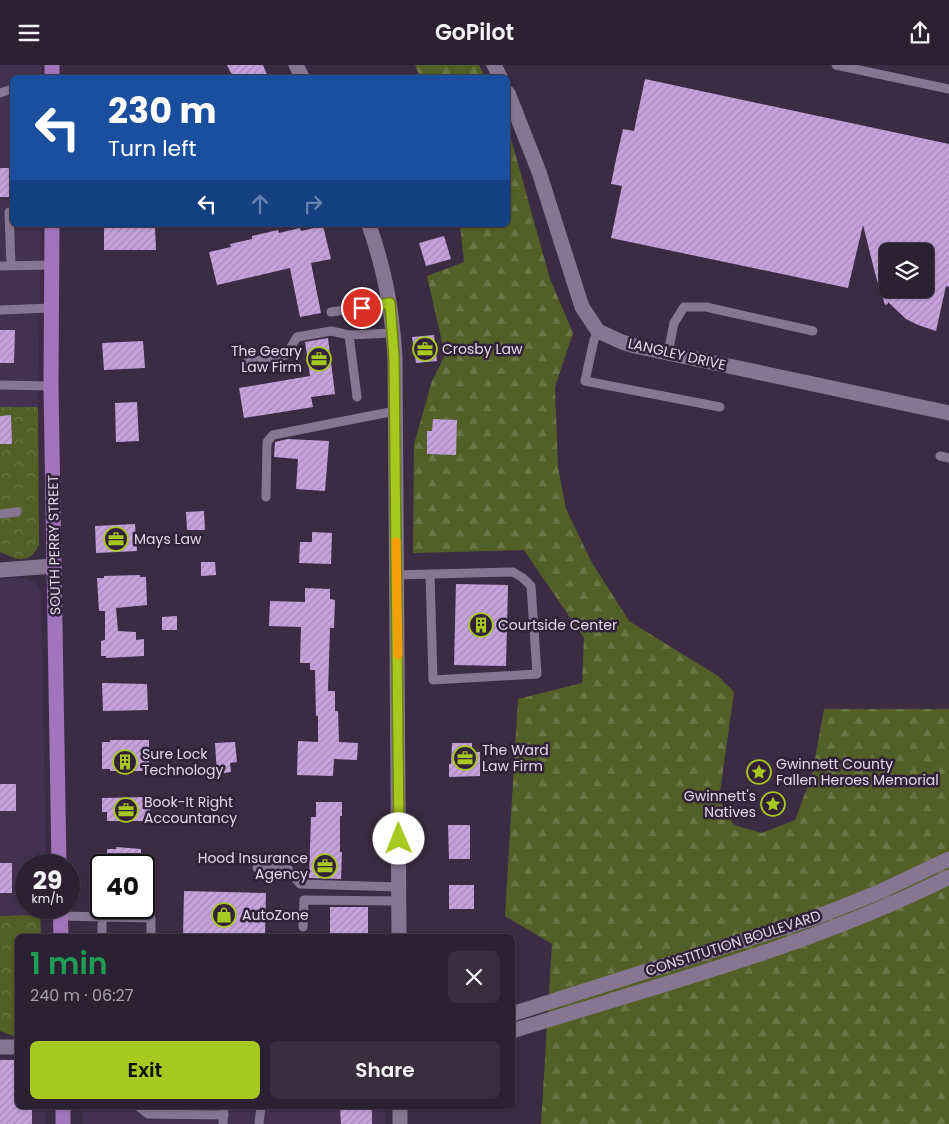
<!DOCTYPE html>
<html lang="en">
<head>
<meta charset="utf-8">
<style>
	:root { --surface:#2c2133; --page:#382e3f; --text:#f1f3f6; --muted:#a6a3ac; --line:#483e4e; --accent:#a7c81f }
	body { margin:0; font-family:Poppins,sans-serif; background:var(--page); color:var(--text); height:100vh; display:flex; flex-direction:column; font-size:19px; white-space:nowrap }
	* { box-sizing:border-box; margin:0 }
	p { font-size:16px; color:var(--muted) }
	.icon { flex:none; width:28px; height:28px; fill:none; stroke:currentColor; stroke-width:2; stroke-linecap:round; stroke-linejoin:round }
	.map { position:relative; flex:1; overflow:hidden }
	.panel { position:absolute; left:15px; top:869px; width:500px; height:175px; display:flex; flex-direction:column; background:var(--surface); border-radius:8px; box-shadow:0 1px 4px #0004,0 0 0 1px var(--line) }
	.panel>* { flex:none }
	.top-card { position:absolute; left:10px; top:10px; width:500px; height:152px; border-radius:8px; box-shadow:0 1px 4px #0004,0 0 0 1px var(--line); background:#1a4fa0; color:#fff; overflow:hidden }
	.fabs { position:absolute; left:879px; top:178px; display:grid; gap:10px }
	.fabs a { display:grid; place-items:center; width:55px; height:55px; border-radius:8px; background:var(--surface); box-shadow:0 1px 4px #0004,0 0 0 1px var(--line); font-size:25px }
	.speed { position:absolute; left:15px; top:789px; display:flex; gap:10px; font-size:25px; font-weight:700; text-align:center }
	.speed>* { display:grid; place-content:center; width:65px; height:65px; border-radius:50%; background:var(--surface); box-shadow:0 1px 4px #0004,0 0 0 1px var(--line); line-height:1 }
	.speed small { font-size:12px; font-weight:400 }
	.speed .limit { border:2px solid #111; border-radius:8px; background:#fff; color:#111 }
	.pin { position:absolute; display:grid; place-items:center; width:42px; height:42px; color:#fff; margin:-21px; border:2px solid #fff; border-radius:50%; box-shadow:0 1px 5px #0007 }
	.me { position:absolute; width:55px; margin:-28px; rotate:359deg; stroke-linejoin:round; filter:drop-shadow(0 0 4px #0008) }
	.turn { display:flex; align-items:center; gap:18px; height:105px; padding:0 15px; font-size:22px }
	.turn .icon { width:65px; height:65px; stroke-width:2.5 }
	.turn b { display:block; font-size:35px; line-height:42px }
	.lanes { display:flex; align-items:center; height:48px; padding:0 15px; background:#0003; justify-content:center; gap:25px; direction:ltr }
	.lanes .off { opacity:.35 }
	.round { display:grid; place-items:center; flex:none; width:52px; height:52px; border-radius:8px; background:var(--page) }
	.head { display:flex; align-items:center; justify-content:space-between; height:85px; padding:0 15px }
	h1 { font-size:30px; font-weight:600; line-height:38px; color:#1e9e55 }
	.button { display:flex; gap:10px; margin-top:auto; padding:10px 15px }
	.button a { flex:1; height:58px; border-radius:8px; background:var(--accent); color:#111; font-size:20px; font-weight:600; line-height:58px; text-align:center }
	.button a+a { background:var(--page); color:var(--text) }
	header { display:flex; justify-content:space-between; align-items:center; height:65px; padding:0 15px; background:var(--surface); font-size:22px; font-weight:600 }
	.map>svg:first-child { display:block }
	.built { fill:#443150 }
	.forest { fill:url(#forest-firs) }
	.park { fill:url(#park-crowns) }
	.building { fill:url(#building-hatch); fill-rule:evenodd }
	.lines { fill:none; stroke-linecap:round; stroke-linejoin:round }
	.service { stroke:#877692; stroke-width:9 }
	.minor { stroke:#877692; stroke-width:15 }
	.tertiary { stroke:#877692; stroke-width:15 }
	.primary { stroke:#a174bc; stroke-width:15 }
	.route-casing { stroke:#6d8214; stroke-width:12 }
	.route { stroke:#a7c81f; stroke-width:9 }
	.slow { stroke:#f59e0b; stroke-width:9 }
	.labels { text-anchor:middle; stroke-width:5; stroke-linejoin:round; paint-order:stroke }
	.poi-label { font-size:14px; fill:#e1d7e7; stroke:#31223a; text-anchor:start }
	.street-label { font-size:14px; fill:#e1d7e7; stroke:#31223a }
</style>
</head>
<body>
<header><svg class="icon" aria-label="menu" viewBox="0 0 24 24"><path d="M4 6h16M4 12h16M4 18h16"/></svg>GoPilot<svg class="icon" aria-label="share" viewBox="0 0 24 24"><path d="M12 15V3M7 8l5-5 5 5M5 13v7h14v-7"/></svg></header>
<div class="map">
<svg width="949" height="1059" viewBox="0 0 949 1059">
	<defs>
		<pattern id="forest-firs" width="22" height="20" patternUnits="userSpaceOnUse" patternTransform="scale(1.25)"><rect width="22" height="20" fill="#526027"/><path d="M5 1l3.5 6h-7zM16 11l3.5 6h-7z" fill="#6b7646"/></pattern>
		<pattern id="park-crowns" width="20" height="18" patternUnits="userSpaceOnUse" patternTransform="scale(1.25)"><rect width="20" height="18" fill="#526027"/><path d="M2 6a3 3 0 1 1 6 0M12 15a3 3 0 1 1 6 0" fill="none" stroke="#6b7646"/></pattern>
		<pattern id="building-hatch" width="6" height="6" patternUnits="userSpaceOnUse" patternTransform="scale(1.25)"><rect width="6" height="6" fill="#c5a2db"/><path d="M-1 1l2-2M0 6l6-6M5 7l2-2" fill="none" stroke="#a58ab6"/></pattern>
	</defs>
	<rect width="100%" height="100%" fill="#3b2c44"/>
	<!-- built -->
	<path class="built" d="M0 0H41V12H12V160H41L38 342H0Z
		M22 513 36 518 41 526 46 800H26V842L46 843 47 850 0 851V514Z
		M0 993H17L18 1041H46V1059H0Z
		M82 1041H385V1059H83Z"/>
	<!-- forest -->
	<path class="forest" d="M415 0H479L485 12H420Z
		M508 63 550 214 573 268 555 322 558 402 566 444 591 496 629 556 718 611 734 627 719 734 734 760 762 768 795 755 812 710 824 644H949V1059H541L552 879 505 851 518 634 582 618 584 573 524 485 413 488 414 379 432 316 445 290 427 211 464 197 460 160H508Z"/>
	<!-- park -->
	<path class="park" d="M0 342H38L39 480C29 501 16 494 0 487Z
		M40 850 41 871H18L17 972H16L0 966V851Z"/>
	<!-- building -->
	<path class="building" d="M227 0H263L268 12H233Z
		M645 14 949 79V222L946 221 936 266 918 260 906 254 888 237V239L885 240 876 212 863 160 848 223 611 173 622 121 611 119 615 99 623 64 634 66ZM888 186H925V224H888Z
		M0 103H12V132H0Z
		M104 160H117V162H155L156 185H104Z
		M323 161 331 194 311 198 321 248 300 252 290 203 217 220 209 187 231 182 230 179 252 174V171L278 165 279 168 300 163 301 166Z
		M444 171 451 194 426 201 419 178Z
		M0 265H15L14 298H0Z
		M434 270 437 296 416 298 412 272Z
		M328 273 335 329 311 332 313 342 244 353 239 323 310 311 305 277Z
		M143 276 145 303 104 305 102 278Z
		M137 337 139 376 116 377 115 338Z
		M11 350 12 379H0V351Z
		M433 354 457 355 456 390 427 389V366H432Z
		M288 374 329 376 325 426 296 424 298 394 274 392 275 377Z
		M204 446 205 465H187L186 447Z
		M135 459 137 486 96 488 95 461Z
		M312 467 332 468 331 499 299 498 300 477H312Z
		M201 497H215L216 510 201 511Z
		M140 510V512H146L147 540 116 543 118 566 136 567V575L144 574V591L106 593V591H101V576L105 575V546H99L97 513H104V511Z
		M456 519 508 520 506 601 454 600Z
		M305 523 330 524V534L335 535 334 563H330L328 626H335V646H338L339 677 358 678 357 695 334 694 333 711 297 710 298 676 318 677V651H316L315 605H310V598H300L301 562 269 561 270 536 305 537Z
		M177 551V565H162V552Z
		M102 618 147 619 148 645 103 646Z
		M110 675H149V706H110V704H102V677H110Z
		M235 677 237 697 230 698 231 707 217 709 215 678Z
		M452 678H472V687H480V711L449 712V699H451Z
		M0 719H16V746H0Z
		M146 732V742H150V756H107V747H102V733Z
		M316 737H342V751H340V787H342L341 814 309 813 311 752H316Z
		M448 760H470V794H449Z
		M116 782 141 784V800H107V784H116Z
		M0 798H12V828H0Z
		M449 820H474V844H449Z
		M184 826 266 828 265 871H183Z
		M330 842H368V869H330Z
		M0 995H18V1041H32V1059H0Z
		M340 1041H372V1059H341Z"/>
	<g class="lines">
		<!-- service -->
		<path class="service" d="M836 0 949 24
			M0 28 12 24
			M9 147 11 200
			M0 201 51 200
			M0 245 51 243
			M331 247 390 238
			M598 266 594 275 585 316 720 342
			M349 270 357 332
			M668 288 674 258 684 242H706L813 266
			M245 298 286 290 297 272 331 266 349 270 393 268
			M0 320 51 321
			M940 391 949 393
			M266 432 267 377 273 370 395 346
			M0 449 17 447
			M395 510 513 507 523 513 531 521 537 609 433 615 430 509
			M257 803 288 804 300 819 399 822
			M60 851 151 853V871
			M102 853V871
			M303 862 304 835 399 836
			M138 1041 148 1049 224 1050
			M223 1059 224 1041
			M259 1059 261 1041"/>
		<!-- minor -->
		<path class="minor" d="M494 0 500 12
			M508 28 539 107 582 242 598 266 622 277 635 281 949 348
			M0 505 54 501"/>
		<!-- tertiary -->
		<path class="tertiary" d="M296 0 302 12
			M369 160C385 206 392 244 395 292L399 871
			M512 949 814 853 877 828 949 794
			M512 966C659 920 811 881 949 812
			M0 982H18
			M400 1041V1059"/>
		<!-- primary -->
		<path class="primary" d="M52 12V0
			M52 160 51 321 59 800
			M60 842 61 871
			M63 1041V1059"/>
	</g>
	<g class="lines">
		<!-- route casing -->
		<g class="route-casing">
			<path id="route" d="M362 243 390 238 394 292 399 774"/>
		</g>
		<!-- route -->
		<use href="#route" class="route"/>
		<!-- slow -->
		<path class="slow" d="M396 477 398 590"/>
	</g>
	<!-- icons -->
	<defs>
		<g id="office-ring" transform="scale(1.25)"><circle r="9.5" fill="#31223a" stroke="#a7c81f" stroke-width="1.5"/><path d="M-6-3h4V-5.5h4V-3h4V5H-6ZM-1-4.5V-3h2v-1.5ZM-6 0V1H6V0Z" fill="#a7c81f"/></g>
		<g id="building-ring" transform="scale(1.25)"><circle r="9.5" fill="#31223a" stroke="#a7c81f" stroke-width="1.5"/><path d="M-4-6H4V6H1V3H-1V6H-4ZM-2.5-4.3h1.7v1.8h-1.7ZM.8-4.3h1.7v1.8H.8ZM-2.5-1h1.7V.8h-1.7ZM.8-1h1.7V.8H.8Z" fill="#a7c81f"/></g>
		<g id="sight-ring" transform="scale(1.25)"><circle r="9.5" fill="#31223a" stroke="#a7c81f" stroke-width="1.5"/><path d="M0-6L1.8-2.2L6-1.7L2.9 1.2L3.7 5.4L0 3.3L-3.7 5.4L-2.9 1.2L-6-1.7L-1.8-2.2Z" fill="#a7c81f"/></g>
		<g id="shop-ring" transform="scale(1.25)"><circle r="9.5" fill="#31223a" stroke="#a7c81f" stroke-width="1.5"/><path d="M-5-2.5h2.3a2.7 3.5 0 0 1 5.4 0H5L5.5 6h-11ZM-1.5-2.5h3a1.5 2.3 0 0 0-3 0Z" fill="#a7c81f"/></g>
	</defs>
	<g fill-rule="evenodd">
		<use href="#office-ring" x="425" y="284"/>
		<use href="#office-ring" x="319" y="294"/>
		<use href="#office-ring" x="116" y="474"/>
		<use href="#building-ring" x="481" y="560"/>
		<use href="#office-ring" x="465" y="693"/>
		<use href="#building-ring" x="125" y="697"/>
		<use href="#sight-ring" x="759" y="707"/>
		<use href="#sight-ring" x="773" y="739"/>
		<use href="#office-ring" x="126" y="745"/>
		<use href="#office-ring" x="325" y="801"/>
		<use href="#shop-ring" x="224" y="850"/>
	</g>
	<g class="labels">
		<!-- poi labels -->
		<g class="poi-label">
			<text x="442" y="289">Crosby Law</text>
			<text x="302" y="291" text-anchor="end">The Geary<tspan x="302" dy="16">Law Firm</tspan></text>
			<text x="134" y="479">Mays Law</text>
			<text x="498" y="565">Courtside Center</text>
			<text x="482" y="690">The Ward<tspan x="482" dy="16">Law Firm</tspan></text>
			<text x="142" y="694">Sure Lock<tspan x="142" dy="16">Technology</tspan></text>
			<text x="776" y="704">Gwinnett County<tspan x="776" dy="16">Fallen Heroes Memorial</tspan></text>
			<text x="756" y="736" text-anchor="end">Gwinnett's<tspan x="756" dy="16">Natives</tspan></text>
			<text x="144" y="742">Book-It Right<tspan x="144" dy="16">Accountancy</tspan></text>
			<text x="308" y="798" text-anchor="end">Hood Insurance<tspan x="308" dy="16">Agency</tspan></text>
			<text x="242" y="855">AutoZone</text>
		</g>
		<!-- street labels -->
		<g class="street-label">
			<text transform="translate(677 289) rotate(13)" y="5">LANGLEY DRIVE</text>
			<text transform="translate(54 480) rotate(-91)" y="5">SOUTH PERRY STREET</text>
			<text transform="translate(733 878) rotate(-18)" y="5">CONSTITUTION BOULEVARD</text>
		</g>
	</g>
</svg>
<div class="fabs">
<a><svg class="icon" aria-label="layers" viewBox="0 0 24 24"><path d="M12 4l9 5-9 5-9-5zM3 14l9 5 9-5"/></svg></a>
</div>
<div class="speed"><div>29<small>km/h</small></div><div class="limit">40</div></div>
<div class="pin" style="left:362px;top:243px;background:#d93025"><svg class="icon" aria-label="arrive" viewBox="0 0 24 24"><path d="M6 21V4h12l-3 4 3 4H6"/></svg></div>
<svg class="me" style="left:399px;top:774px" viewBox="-20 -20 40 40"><circle r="19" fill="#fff"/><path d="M0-13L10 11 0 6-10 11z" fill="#a7c81f"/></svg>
<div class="top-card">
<div class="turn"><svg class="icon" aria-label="left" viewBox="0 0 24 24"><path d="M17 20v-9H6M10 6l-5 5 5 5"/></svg><div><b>230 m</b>Turn left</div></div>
<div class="lanes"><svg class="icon" aria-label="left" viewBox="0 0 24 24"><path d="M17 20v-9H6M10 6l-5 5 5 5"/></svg><svg class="icon off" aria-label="ahead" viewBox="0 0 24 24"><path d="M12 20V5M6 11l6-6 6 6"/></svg><svg class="icon off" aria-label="right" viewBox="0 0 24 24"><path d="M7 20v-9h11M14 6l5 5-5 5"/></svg></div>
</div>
<section class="panel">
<div class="head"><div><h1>1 min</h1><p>240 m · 06:27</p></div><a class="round"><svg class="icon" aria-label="close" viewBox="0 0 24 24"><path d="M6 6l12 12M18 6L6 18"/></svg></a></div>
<div class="button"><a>Exit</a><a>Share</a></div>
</section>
</div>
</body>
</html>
